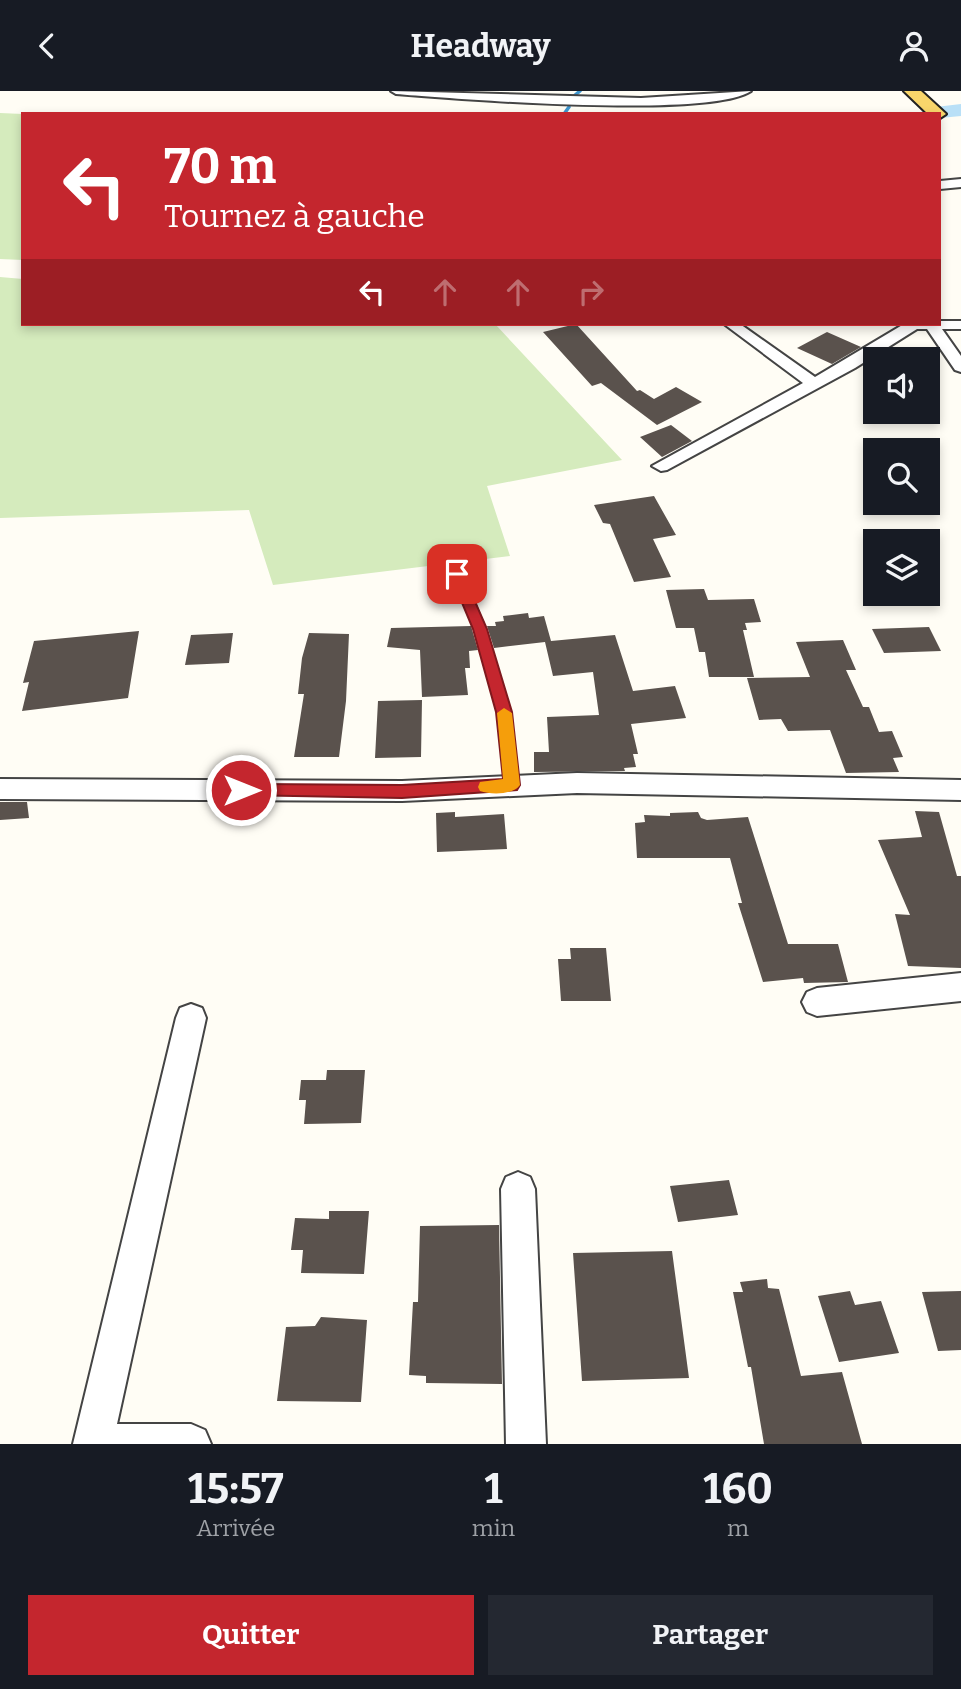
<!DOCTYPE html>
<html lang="fr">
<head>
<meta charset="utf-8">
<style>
	:root { --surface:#171b24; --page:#242831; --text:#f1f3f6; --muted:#9ea1a6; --accent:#c4262e }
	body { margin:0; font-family:Bitter,serif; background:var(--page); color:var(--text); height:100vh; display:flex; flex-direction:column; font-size:26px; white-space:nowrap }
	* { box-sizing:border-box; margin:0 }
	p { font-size:23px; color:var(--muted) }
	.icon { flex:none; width:38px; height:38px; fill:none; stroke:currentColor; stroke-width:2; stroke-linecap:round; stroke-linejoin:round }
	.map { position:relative; height:1353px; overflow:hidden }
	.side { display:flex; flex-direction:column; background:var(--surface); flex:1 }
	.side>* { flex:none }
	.guide { position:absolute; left:21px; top:21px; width:920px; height:214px; border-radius:0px; box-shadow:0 4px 10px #0003; background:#c4262e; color:#fff; overflow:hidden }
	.tools { position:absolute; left:863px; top:256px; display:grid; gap:14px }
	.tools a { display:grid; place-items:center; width:77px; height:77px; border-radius:0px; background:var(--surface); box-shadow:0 4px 10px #0003; font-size:35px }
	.pin { position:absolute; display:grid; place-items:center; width:60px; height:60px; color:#fff; margin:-30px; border-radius:14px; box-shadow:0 4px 10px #0006 }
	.me { position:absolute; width:77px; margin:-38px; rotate:90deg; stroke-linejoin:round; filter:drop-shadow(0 0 5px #0008) }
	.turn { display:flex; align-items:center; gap:24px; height:147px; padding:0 28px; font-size:32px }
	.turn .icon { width:91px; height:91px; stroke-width:2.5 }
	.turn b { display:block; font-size:49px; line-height:60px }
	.lanes { display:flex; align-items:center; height:66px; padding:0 28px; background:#0003; justify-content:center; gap:35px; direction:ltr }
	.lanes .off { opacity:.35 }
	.eta { display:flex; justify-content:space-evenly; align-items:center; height:119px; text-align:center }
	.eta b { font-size:42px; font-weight:700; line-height:49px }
	.primary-button { display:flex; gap:14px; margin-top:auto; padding:14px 28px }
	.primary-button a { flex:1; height:80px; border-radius:0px; background:var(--accent); color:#fff; font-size:28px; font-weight:700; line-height:80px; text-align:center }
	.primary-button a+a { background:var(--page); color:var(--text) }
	header { display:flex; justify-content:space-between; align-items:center; height:91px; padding:0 28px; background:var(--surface); font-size:32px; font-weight:700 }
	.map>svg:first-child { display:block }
	.green { fill:#d5ebbd }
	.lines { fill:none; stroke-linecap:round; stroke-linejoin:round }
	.stream { stroke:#3f96cf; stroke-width:3.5 }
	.river { fill:#b9e0f7; fill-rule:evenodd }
	.building { fill:#5a524d }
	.service-casing { stroke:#444; stroke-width:4 }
	.minor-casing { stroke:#444; stroke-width:4 }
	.primary-casing { stroke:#222; stroke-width:4 }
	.service { fill:#fff; fill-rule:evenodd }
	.minor { fill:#fff; fill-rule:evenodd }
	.primary { fill:#f9d66b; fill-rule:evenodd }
	.route { fill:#c4262e; stroke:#7f191e; stroke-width:2 }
	.slow { fill:#f59e0b }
</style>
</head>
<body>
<header><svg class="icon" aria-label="back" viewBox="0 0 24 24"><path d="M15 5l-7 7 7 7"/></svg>Headway<svg class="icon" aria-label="person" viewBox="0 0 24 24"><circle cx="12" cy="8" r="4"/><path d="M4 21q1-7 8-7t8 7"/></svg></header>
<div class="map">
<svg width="961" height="1353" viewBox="0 0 961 1353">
	<rect width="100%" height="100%" fill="#fffdf5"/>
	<!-- green -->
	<path class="green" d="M0 22 23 23V169L0 168Z
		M0 186 23 188V233H495L622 369 487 395 510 465 273 494 249 419 0 427Z"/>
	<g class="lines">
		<!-- stream -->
		<path class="stream" d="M574 5 580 0
			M564 23 569 16"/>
		<!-- river -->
		<path class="river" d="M961 13V25L940 27V23H918L927 17Z"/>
	</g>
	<!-- building -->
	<path class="building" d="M576 233 637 300 640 299 654 308 676 296 702 311 657 334 601 292 592 295 543 241Z
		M827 241 861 256 832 273 797 257Z
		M671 334 692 350 662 366 640 346Z
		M654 405 676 444 653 448 671 486 634 491 610 433 603 432 594 414Z
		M704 498 708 509 754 508 761 531 745 532 747 539H743L754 586H709L705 561H699L694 537H676L666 499Z
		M528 522 529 527 544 525 551 550 615 544 633 600 675 595 686 627 631 633 638 663H633L636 676 624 677 625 680 534 681V661H549L547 626 599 624 593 581 553 585 545 551 494 557 487 535H496L495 531 504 530 503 525Z
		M471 535 478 559 469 560 470 577H465L468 604 422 606 420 559 387 556 391 537Z
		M929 536 941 560 884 562 872 538Z
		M139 540 128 607 22 620 29 591 23 592 34 550Z
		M233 542 229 572 185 574 191 544Z
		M309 542 349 543 346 610 339 666H294L304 603H298L302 567Z
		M843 549 856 579H846L863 616H869L879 641 892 640 903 666 893 667 899 681 846 682 830 639 788 640 781 628 759 629 747 587 810 586 796 551Z
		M422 609 421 666 375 667 378 610Z
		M0 711H27L29 727 0 729Z
		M915 720 939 721 957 785H961V877L908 875 895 823 910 824 878 749 922 746Z
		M455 721V726L504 723 507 758 437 761 436 722Z
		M698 721 701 727 707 729 748 726 788 853H838L848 891 804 892 803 887 763 891 738 812H742L730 767H637L635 732 645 731 644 724 670 725V722Z
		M570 857H606L611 910H561L558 868H571Z
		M327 979H365L361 1032 304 1033 306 1009H299L301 989H326Z
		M729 1089 738 1124 678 1131 670 1095Z
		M329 1120H369L364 1183 301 1182 303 1159H291L295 1127 329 1128Z
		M499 1134 502 1293 426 1292V1285L409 1284 413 1211H418L420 1135Z
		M672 1160 689 1287 582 1290 573 1162Z
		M767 1188 768 1197 779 1198 801 1285 842 1281 862 1353H764L751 1276H748L733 1201H743L740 1191Z
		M850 1200 855 1214 881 1210 899 1262 839 1271 818 1205Z
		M961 1200V1259L938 1260 922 1201Z
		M321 1226 367 1229 361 1311 277 1310 286 1236 315 1235Z"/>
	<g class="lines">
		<!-- service casing -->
		<g class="service-casing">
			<path id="service" d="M457 480 462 483 485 538 510 621 518 694 516 697H508L506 694 498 621 475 538 452 483Z"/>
		</g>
		<!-- minor casing -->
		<g class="minor-casing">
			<path id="minor" d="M391 0 641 7 751 0C709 28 457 8 396 3Z
				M961 88V96L940 98V90Z
				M940 230H961V238H942L961 265V281L955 279 927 238H917L855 277 667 379 661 380 652 375 803 292 724 233H740L815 286 904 233H940Z
				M577 682 961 689V709L577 702 402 710 0 708V688L402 690Z
				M961 882V910L817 925 807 921 802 911 807 901 817 897Z
				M191 913 202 917 206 927 117 1333H191L205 1339 211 1353H73L176 927 180 917Z
				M518 1081 530 1086 535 1098 546 1353H506L501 1098 506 1086Z"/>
		</g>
		<!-- primary casing -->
		<g class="primary-casing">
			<path id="primary" d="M904 0H921L946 23 940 27V23H928Z"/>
		</g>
		<!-- service -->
		<use href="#service" class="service"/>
		<!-- minor -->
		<use href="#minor" class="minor"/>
		<!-- primary -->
		<use href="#primary" class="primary"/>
	</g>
	<!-- route -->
	<path class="route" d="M457 479 463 483 487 538 512 621 520 694 517 699 402 707 235 704 233 699 241 693 402 694 503 688 496 621 473 538 450 483Z"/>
	<!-- slow -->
	<path class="slow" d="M504 617 512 622 520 694C513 704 491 704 480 700L478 696 480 691 503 688 497 622Z"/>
</svg>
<div class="tools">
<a><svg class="icon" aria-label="sound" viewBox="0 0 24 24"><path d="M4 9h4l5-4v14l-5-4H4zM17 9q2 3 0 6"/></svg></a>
<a><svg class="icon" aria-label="search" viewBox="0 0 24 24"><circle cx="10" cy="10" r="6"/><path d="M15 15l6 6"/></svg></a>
<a><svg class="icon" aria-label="layers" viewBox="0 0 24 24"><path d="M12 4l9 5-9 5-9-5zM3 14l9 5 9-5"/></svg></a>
</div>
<div class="pin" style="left:457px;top:483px;background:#d93025"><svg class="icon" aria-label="arrive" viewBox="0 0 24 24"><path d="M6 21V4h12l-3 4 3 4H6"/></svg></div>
<svg class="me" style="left:241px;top:699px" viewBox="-20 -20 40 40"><circle r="17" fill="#c4262e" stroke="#fff" stroke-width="3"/><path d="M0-11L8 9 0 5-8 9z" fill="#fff"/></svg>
<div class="guide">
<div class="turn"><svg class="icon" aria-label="left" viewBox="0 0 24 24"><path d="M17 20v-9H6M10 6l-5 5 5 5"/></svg><div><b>70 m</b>Tournez à gauche</div></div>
<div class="lanes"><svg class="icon" aria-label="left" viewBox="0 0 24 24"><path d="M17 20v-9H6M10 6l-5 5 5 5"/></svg><svg class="icon off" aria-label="ahead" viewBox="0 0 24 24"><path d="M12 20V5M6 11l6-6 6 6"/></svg><svg class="icon off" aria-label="ahead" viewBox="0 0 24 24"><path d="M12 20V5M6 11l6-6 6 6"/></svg><svg class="icon off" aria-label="right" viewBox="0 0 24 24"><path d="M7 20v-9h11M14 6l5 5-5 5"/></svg></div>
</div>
</div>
<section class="side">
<div class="eta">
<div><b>15:57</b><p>Arrivée</p></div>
<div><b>1</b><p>min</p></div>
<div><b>160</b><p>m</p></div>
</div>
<div class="primary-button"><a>Quitter</a><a>Partager</a></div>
</section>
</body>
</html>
